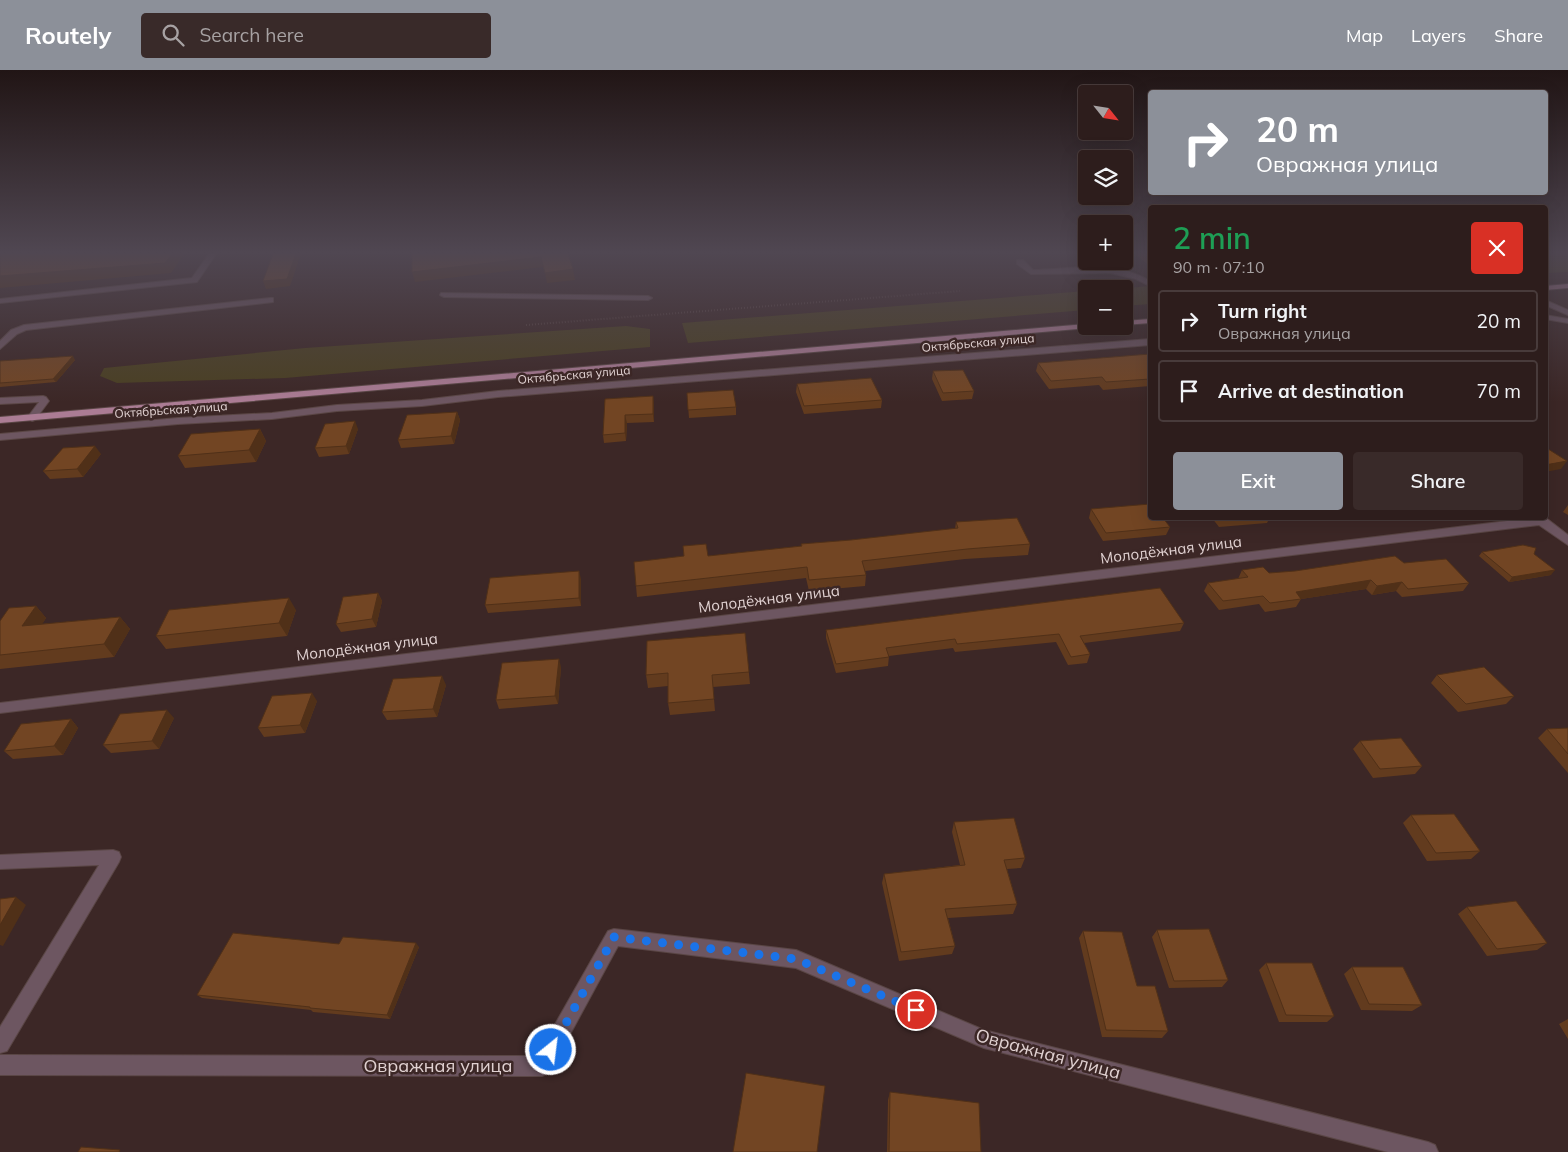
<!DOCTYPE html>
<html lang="en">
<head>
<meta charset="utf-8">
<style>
	:root { --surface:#2d1d1c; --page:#392a29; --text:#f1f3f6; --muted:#a7a2a3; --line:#483b3b; --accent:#8c9099 }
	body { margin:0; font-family:Mulish,sans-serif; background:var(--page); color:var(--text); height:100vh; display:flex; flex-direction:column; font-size:19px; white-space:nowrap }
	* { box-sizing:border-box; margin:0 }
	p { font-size:16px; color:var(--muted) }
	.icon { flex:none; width:28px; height:28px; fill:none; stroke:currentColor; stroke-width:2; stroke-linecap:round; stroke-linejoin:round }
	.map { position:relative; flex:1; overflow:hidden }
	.details { position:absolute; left:1148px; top:135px; width:400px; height:315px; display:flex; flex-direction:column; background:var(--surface); border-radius:5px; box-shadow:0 5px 20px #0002,0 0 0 1px var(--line) }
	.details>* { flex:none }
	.guide { position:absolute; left:1148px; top:20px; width:400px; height:105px; border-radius:5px; box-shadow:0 5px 20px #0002,0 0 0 1px var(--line); background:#8c9099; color:#fff; overflow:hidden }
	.needle { width:32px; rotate:120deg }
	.buttons { position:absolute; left:1078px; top:15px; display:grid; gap:10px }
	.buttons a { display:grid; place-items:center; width:55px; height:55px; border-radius:5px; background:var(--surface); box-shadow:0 5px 20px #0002,0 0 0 1px var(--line); font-size:25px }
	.pin { position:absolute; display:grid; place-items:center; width:42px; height:42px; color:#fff; margin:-21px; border:2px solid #fff; border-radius:50%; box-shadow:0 1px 5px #0007 }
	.me { position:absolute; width:55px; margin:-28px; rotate:29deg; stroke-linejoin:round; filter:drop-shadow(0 0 4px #0008) }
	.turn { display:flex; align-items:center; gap:18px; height:105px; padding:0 25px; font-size:22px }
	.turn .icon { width:65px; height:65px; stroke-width:2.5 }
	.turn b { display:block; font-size:35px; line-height:42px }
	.round { display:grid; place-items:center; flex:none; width:52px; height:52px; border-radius:5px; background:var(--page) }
	.overview { display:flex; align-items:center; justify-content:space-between; height:85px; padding:0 25px }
	h1 { font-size:30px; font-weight:600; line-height:38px; color:#1e9e55 }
	.cta { display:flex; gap:10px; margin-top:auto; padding:10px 25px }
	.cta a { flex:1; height:58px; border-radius:5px; background:var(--accent); color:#fff; font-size:20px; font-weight:600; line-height:58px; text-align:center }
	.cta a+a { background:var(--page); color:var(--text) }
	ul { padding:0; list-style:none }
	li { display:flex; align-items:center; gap:15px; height:62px; margin:0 10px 8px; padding:0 15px; border:2px solid var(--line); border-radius:5px }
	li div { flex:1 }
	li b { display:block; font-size:19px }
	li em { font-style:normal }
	header { display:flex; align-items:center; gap:30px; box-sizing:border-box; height:70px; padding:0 25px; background:var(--accent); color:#fff }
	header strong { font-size:24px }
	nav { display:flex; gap:28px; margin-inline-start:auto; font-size:18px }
	.search { width:350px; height:45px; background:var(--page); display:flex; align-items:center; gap:12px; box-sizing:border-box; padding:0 18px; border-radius:5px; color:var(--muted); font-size:19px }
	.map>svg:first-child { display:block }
	.green { fill:#4a3f21 }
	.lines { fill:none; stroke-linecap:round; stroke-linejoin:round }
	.minor-casing { stroke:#5a4645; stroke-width:2 }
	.major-casing { stroke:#5a4645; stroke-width:2 }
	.path { stroke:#705d5c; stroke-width:2; stroke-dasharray:0.5 2.5; stroke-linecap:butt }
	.minor { fill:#6d5661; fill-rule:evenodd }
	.major { fill:#ab7c94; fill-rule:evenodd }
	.wall { fill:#623b1e }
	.shaded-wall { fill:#503018 }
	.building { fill:#724523; stroke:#503018 }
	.route { stroke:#1a73e8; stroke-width:9; stroke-dasharray:0 16.2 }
	.labels { text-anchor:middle; stroke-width:5; stroke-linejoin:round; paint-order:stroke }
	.far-street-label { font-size:12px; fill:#e0d1d1; stroke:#3c2726 }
	.street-label { font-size:15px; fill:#e0d1d1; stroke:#3c2726 }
	.near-street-label { font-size:18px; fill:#e0d1d1; stroke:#3c2726 }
</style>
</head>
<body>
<header>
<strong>Routely</strong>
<div class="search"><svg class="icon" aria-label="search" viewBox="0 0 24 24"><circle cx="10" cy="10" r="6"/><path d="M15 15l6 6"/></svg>Search here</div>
<nav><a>Map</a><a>Layers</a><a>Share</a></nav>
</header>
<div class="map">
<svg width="1568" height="1082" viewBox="0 0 1568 1082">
	<rect width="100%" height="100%" fill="#3c2726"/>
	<!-- green -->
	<path class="green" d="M1545 181H1568V202L1545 203Z
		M1150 216V234L1124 236V219H1115Z
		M1086 221V240L688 273 682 253Z
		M626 256 650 259V277L285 308 117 313 100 306 104 298 305 278Z"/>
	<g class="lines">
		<!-- minor casing -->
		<g class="minor-casing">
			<path id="minor" d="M211 181H218L197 212 0 233V229L192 208Z
				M1017 190H1023L1033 200C1071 199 1116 190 1150 211V216L1136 209 1110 203 1031 204 1017 194Z
				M441 223 648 226 652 228 648 230 444 227 440 225Z
				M270 228H273V232L26 260 17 264 0 279V271L11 260 24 255Z
				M1545 230 1568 240V245L1545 235Z
				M1545 245 1568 249V253L1545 249Z
				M1150 269V275L498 327 422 336 337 341 272 349 178 354 0 370V364L178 348 272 343 337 335 422 330 498 321Z
				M43 326 46 327 49 331 35 350 32 351 27 348 39 332 0 334V328Z
				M1532 448H1546L1568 465V475L1539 455 0 643V633Z
				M113 780 119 782 121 787 119 792 7 981 0 983V957L99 795 0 799V785Z
				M614 859 796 880 984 960 1428 1072 1435 1075 1438 1082H1388L984 978 796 898 618 876 549 1003 542 1006 0 1005V985L537 986 608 861Z"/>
		</g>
		<!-- major casing -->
		<g class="major-casing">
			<path id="major" d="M1568 214V218L1545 220V216Z
				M1150 249V253L1124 255V251Z
				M1086 254V256H1093L1089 258 0 353V347Z"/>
		</g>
		<!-- path -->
		<path class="path" d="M526 255 960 221"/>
		<!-- minor -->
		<use href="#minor" class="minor"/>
		<!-- major -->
		<use href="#major" class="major"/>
	</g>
	<!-- wall -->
	<path class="wall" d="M1131 181H1150V196Z
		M1150 284V316L1103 320 1099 315 1049 319 1036 301 1038 293Z
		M75 290 56 312 0 317V291Z
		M933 301 974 321 972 329 942 331 932 309Z
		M797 314 882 330 881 338 804 344 796 322Z
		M687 323 736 337V345L689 348Z
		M653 326 654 352 627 353 626 371 604 373 603 365 605 329Z
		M457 342 460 350 454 374 401 378 398 370Z
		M260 359 266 371 256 392 185 398 178 386Z
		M358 359 349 384 319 387 315 378Z
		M101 384 83 407 50 409 43 401Z
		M1568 435V445L1563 442Z
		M1091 439 1170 457 1166 465 1103 471 1089 448Z
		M1212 448H1278L1269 449 1267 453 1219 457Z
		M956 452 1030 474 1028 485 965 489 865 501 866 505 865 516 809 521 806 508 637 527 636 516 708 486 801 476V474L851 470 955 459Z
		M1482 482 1534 484 1551 505 1509 512 1479 486Z
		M1404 493 1469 513 1463 521 1402 527 1396 521 1372 525 1366 519 1301 529 1296 537 1265 542 1259 534 1219 540 1204 521 1208 513 1238 509 1242 500 1269 503Z
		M581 509V536L488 543 485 535Z
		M378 523 382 531 376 557 341 562 336 554Z
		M36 536 46 548 42 554 120 547 130 559 114 587 0 599V551Z
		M296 540 287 566 166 579 156 566Z
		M1184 553 1180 561 1084 573 1090 584 1087 593 1068 595 1056 572 955 582 953 578 889 586 888 596 836 603 826 568V560Z
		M745 563 750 614 713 617 715 641 670 645 668 633V616L648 618 646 605Z
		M561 597 558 634 499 639 496 630Z
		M1437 605 1514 626 1506 634 1458 642 1431 613Z
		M446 615 437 647 387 650 382 642Z
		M317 631 305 663 264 667 258 658Z
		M174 648 159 679 111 683 103 675Z
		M71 649 78 658 63 685 13 689 4 681Z
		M1568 658V703L1538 668 1547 659Z
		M1360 671 1422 696 1415 704 1373 708 1353 679Z
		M1411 745 1480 781 1471 789 1427 791 1403 753Z
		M954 752 1025 788 1021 798 1007 799 1017 834 1013 844 948 848 955 876 952 884 899 891 882 813 884 804 960 795 952 762Z
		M1467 837 1547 873 1537 880 1487 886 1458 844Z
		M1157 860 1228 910 1222 917 1169 918 1152 867Z
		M1083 861 1137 916 1168 961 1162 968 1102 967 1079 868Z
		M339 874 419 877 390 949 313 942 311 940 202 928 197 925Z
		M1266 893 1334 946 1327 952H1279L1259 900Z
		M1352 897 1422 935 1412 941 1361 940 1344 904Z
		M1568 949V969L1559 954Z
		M890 1022 981 1082H887L888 1030Z"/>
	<!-- shaded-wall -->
	<path class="shaded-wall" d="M174 181H186L171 203 0 218V206Z
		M297 181H302L290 216 266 219 263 211Z
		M541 187 543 197 415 212 412 202Z
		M573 199 575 210 547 213 545 203Z
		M73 286 75 290 56 312 53 309Z
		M653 326 654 334V352L653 344Z
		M457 342 460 350 454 374 451 366Z
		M625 345 627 353 626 371 625 363Z
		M355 351 358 359 349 384 346 376Z
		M260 359 266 371 256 392 249 380Z
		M95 376 101 384 83 407 77 399Z
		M1567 391 1561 399 1545 402V395Z
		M1555 500 1551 505 1509 512 1512 507Z
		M579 501 581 509V536L579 528Z
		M1371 510 1366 519 1301 529 1296 522Z
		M1402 512 1396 521 1372 525 1377 516Z
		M378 523 382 531 376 557 372 549Z
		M289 528 296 540 287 566 279 553Z
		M36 536 46 548 33 569 22 556Z
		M120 547 130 559 114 587 104 574Z
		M559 589 561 597 558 634 555 626Z
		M442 606 446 615 437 647 433 639Z
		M312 623 317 631 305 663 300 655Z
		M167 640 174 648 159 679 152 671Z
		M71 649 78 658 63 685 54 676Z
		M16 827 26 835 3 876 0 875V855Z
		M416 873 419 877 390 949 387 945Z"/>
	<!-- building -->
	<path class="building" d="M0 181H174L165 193 0 206Z
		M274 181H297L287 209 263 211Z
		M412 181H567L573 199 545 203 541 187 412 202Z
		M1143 181H1150V186Z
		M1150 284V309L1106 312 1102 307 1051 311 1038 293Z
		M73 286 53 309 0 313V291Z
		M963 300 974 321 943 323 933 301Z
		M871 308 882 330 804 336 797 314Z
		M733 320 736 337 688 340 687 323Z
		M653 326V344L625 345V363L603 365 605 329Z
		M457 342 451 366 398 370 407 345Z
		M355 351 346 376 315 378 325 354Z
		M260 359 249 380 178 386 191 364Z
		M95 376 77 399 43 401 63 378Z
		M1545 377 1567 391 1545 395Z
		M1150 434V448H1163L1170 457 1106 463 1091 439Z
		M1017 448 1030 474 967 479 862 491 866 505 809 510 807 497 636 516 634 492 684 486 683 476 706 474 708 486 802 476 801 474 851 470 958 458 956 452Z
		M1222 448H1236L1223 449Z
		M1523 475 1536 478 1534 484 1555 500 1512 507 1482 482Z
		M1395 486 1404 493 1446 489 1469 513 1408 519 1402 512 1377 516 1371 510 1296 522 1301 529 1270 533 1263 526 1223 531 1208 513 1248 507 1242 500 1263 497 1269 503 1295 501Z
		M579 501V528L485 535 490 508Z
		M1160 518 1184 553 1080 566 1090 584 1071 587 1059 564 957 574 955 569 886 578 889 587 836 594 826 560Z
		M378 523 372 549 336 554 343 527Z
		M289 528 279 553 156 566 169 540Z
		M36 536 22 556 120 547 104 574 0 585V551L9 538Z
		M745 563 749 602 712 605 714 629 668 633V603L646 605 647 571Z
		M559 589 555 626 496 630 502 593Z
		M1484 597 1514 626 1466 634 1437 605Z
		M442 606 433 639 382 642 393 609Z
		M312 623 300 655 258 658 272 626Z
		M167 640 152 671 103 675 120 644Z
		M71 649 54 676 4 681 21 654Z
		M1568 658V684L1547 659Z
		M1401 668 1422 696 1380 699 1360 671Z
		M1454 744 1480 781 1436 783 1411 745Z
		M1014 748 1025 788 1004 790 1017 834 945 839 955 876 901 882 884 804 965 795 954 752Z
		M16 827 0 855V829Z
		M1516 831 1547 873 1497 879 1467 837Z
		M1209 859 1228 910 1174 911 1157 860Z
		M1083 861 1122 862 1137 916H1155L1168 961 1106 960Z
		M233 863 339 874 343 867 416 873 387 945 310 938V937L197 925Z
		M1266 893H1312L1334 946 1286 945Z
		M1352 897H1403L1422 935 1369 934Z
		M746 1003 825 1016 817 1082H733Z
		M890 1022 979 1033 981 1082H889Z
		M81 1077 120 1080 119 1082H78Z"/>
	<!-- sky -->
	<linearGradient id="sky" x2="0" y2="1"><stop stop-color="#211515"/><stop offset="0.55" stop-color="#504752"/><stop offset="1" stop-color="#504752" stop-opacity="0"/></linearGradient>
	<rect width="1568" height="332" fill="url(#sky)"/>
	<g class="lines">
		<!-- route -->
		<path class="route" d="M551 980 614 867 796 889 916 940"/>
	</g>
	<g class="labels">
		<!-- far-street labels -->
		<g class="far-street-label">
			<text transform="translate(978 273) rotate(-5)" y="4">Октябрьская улица</text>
			<text transform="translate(574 305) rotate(-5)" y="4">Октябрьская улица</text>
			<text transform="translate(171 340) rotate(-4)" y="4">Октябрьская улица</text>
		</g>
		<!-- street labels -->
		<g class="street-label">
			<text transform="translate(1171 480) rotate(-7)" y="5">Молодёжная улица</text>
			<text transform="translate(769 529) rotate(-7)" y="5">Молодёжная улица</text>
			<text transform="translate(367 577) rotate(-7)" y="5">Молодёжная улица</text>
		</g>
		<!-- near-street labels -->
		<g class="near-street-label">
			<text transform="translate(1048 984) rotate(15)" y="6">Овражная улица</text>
			<text x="438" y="1002">Овражная улица</text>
		</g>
	</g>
</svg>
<div class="buttons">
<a><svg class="needle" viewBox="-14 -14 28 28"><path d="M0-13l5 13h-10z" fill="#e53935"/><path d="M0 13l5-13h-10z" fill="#a7a2a3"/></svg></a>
<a><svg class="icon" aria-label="layers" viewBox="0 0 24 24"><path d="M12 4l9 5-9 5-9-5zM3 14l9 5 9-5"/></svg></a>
<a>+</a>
<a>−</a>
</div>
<div class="pin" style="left:916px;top:940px;background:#d93025"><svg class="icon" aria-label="arrive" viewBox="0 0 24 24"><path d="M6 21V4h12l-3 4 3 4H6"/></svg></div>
<svg class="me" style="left:551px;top:980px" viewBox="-20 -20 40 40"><circle r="17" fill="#1a73e8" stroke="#fff" stroke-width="3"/><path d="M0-11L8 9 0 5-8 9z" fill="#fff"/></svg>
<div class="guide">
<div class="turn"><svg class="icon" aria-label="right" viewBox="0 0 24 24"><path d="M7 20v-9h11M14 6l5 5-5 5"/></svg><div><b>20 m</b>Овражная улица</div></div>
</div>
<section class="details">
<div class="overview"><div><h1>2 min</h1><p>90 m · 07:10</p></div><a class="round" style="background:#d93025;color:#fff"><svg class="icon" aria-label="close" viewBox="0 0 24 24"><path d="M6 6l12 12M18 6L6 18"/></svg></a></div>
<ul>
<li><svg class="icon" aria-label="right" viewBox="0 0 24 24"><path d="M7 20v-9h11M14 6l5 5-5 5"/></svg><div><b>Turn right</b><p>Овражная улица</p></div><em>20 m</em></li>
<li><svg class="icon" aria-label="arrive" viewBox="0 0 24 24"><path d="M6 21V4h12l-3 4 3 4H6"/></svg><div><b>Arrive at destination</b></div><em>70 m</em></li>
</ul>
<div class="cta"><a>Exit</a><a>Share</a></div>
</section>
</div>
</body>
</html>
